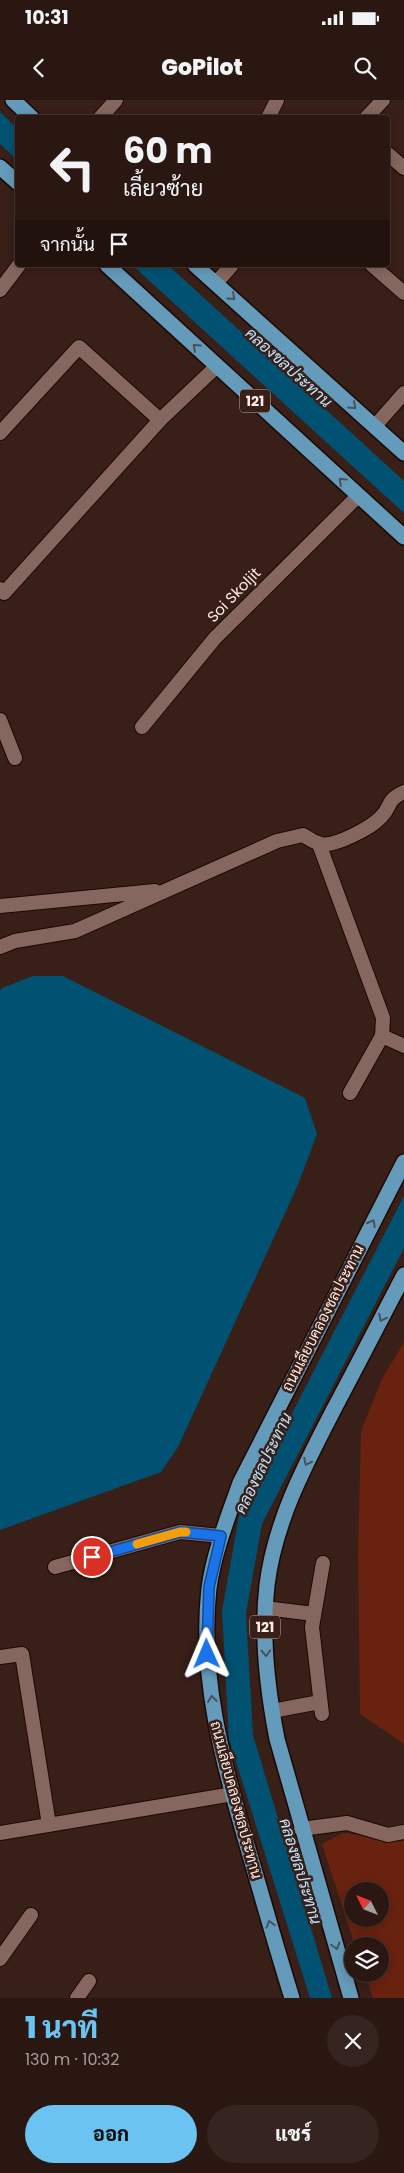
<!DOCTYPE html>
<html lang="th">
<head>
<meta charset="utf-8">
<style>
	:root { --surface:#2a1712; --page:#362420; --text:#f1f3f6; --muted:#a59f9f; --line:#463632; --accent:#6bc3f2 }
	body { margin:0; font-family:Poppins,Sarabun,sans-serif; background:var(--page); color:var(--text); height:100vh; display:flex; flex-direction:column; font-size:19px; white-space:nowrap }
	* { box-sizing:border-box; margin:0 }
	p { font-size:16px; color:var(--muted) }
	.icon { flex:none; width:28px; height:28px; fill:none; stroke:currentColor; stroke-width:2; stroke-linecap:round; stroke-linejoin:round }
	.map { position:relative; height:1898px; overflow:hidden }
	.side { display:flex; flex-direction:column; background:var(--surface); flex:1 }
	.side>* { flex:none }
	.top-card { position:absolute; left:15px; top:15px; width:375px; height:152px; border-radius:5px; box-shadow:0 2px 12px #0003,0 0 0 1px var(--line); background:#2a1712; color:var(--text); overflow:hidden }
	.needle { width:32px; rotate:312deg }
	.fabs { position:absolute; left:344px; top:1782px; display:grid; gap:10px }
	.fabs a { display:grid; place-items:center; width:45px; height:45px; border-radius:50%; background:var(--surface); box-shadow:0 2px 12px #0003,0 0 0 1px var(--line); font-size:25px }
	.pin { position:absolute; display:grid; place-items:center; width:42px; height:42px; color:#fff; margin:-21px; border:2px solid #fff; border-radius:50%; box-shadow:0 1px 5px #0007 }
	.me { position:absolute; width:55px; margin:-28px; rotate:359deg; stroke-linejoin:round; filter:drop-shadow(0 0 4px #0008) }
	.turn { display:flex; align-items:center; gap:18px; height:105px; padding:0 25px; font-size:22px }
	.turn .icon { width:65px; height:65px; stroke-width:2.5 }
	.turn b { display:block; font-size:35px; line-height:42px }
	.then { display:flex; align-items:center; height:48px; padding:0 25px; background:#0003; gap:10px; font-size:19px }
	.round { display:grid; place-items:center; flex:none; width:52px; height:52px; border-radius:26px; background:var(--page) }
	.head { display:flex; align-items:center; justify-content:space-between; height:85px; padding:0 25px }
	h1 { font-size:30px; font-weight:800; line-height:38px; color:var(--accent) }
	.action { display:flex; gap:10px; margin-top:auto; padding:10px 25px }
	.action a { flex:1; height:58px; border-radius:30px; background:var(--accent); color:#111; font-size:20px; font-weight:800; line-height:58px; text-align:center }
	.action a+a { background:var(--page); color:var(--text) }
	.status { display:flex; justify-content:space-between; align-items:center; height:35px; padding:0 25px; background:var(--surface); direction:ltr }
	.status svg { height:14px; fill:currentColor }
	header { display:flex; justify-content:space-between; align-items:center; height:65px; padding:0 25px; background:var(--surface); font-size:22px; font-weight:800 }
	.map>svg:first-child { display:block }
	.green { fill:#692210; fill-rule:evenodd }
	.water { fill:#015272 }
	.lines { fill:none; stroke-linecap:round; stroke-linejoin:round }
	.minor-casing { stroke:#1e0804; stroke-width:16 }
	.major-casing { stroke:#1e0804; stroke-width:18 }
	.minor { stroke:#85675f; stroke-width:14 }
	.major { stroke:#649bba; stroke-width:15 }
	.oneway { stroke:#4a5159 }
	.route-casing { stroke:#114b97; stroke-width:12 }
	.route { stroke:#1a73e8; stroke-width:9 }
	.slow { stroke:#f59e0b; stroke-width:9 }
	.labels { text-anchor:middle; stroke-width:5; stroke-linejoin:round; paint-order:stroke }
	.shield { fill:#381f18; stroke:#c2aea9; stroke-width:1 }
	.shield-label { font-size:14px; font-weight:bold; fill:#fdece7 }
	.street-label { font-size:15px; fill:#fdece7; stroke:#381f18 }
	.water-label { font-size:16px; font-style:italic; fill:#bce6ff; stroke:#381f18 }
</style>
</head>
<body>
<div class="status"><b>10:31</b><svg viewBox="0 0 49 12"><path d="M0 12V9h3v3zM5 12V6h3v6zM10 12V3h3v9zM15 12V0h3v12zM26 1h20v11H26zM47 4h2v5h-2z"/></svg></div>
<header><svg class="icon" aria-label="back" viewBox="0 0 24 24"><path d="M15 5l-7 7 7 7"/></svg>GoPilot<svg class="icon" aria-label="search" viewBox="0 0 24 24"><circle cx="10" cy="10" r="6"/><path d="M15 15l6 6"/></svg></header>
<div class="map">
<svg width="404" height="1898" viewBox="0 0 404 1898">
	<rect width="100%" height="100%" fill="#381f18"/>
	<!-- green -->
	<path class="green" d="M404 1242V1644L360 1614 358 1454 361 1331 382 1279Z
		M343 1733 404 1740V1898H373L365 1874H380V1846H355L322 1744ZM352 1791H380V1819H352Z"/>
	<!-- water -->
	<path class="water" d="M0 12 17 28V60L0 44Z
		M132 165H168L404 381V413Z
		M33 876H63L305 998 317 1034 297 1087 178 1347 161 1372 0 1430V891L2 888Z
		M404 1096V1148L262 1424 246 1513 253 1635 332 1898H310L229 1639 222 1511 239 1416Z"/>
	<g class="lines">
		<!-- minor casing -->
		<g class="minor-casing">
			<path id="minor" d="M100 18 116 0
				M268 18 277 0
				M366 18 383 0
				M388 54 404 68
				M372 165 404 193
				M216 183 232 165
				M0 190 19 165
				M375 326 404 293
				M0 333 79 247 160 320
				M0 489 4 493 160 320 217 266
				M0 620 15 658
				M142 627 215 538 358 396
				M319 744 383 918 382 936 350 993
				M0 806 155 791
				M0 847 15 841 75 831 277 741 303 735C308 738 315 743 321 744 334 747 371 728 381 717 393 705 385 701 404 692
				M382 936 404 946
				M55 1467 180 1432 221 1436
				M265 1508 314 1514
				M0 1557 22 1554 49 1725
				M272 1611 320 1602
				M322 1614 312 1527 323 1463
				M301 1729 347 1723 388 1735 404 1732
				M0 1733 233 1694
				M0 1859 31 1815
				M77 1898 89 1881"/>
		</g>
		<!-- major casing -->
		<g class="major-casing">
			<path id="major" d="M13 0 32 18
				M0 67 18 83
				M107 165 404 437
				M195 165 404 353
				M292 1898C276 1847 262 1796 247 1745 223 1661 199 1577 209 1488 214 1452 228 1417 240 1383L404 1062
				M351 1898 277 1639C267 1588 261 1536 267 1485 275 1421 305 1365 334 1309 358 1264 381 1219 404 1175"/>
		</g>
		<!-- minor -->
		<use href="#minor" class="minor"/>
		<!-- major -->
		<use href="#major" class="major"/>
	</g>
	<!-- one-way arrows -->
	<defs><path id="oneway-chevron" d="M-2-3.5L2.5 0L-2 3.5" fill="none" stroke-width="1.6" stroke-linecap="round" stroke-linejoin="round" transform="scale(1.25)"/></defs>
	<g class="oneway">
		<use href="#oneway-chevron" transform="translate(232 197) rotate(42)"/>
		<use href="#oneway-chevron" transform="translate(196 247) rotate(-138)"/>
		<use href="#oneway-chevron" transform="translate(353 306) rotate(42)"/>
		<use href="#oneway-chevron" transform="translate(342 381) rotate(-137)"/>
		<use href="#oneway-chevron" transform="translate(372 1123) rotate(-63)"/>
		<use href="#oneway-chevron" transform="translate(382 1218) rotate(117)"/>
		<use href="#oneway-chevron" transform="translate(307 1362) rotate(117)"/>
		<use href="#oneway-chevron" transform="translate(266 1553) rotate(87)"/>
		<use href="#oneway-chevron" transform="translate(212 1599) rotate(-97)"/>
		<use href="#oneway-chevron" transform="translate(270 1824) rotate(-106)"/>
		<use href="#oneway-chevron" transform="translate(336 1846) rotate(74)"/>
	</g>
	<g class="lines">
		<!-- route casing -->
		<g class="route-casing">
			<path id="route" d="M92 1457 180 1432 221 1436 209 1487 207 1554"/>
		</g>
		<!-- route -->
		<use href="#route" class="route"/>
		<!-- slow -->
		<path class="slow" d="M137 1444 180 1432H186"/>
	</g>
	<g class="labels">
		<!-- shield labels -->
		<g class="shield">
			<rect x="240" y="289.5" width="30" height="23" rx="4"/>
			<rect x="250" y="1515.5" width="30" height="23" rx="4"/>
		</g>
		<g class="shield-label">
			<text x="255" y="306">121</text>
			<text x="265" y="1532">121</text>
		</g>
		<!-- street labels -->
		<g class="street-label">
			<text transform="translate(234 495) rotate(-46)" y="5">Soi Skoljit</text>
			<text transform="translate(323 1218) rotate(-63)" y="5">ถนนเลียบคลองชลประทาน</text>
			<text transform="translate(236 1700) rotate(75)" y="5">ถนนเลียบคลองชลประทาน</text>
		</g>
		<!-- water labels -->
		<g class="water-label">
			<text transform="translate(289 267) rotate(42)" y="6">คลองชลประทาน</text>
			<text transform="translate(263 1363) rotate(-64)" y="6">คลองชลประทาน</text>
			<text transform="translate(301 1771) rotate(73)" y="6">คลองชลประทาน</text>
		</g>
	</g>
</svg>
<div class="fabs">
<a><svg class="needle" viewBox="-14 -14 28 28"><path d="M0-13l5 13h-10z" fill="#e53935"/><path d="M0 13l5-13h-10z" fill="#a59f9f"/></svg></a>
<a><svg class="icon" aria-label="layers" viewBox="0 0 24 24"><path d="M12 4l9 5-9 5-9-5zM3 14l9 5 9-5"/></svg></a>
</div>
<div class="pin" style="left:92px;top:1457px;background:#d93025"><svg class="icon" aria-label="arrive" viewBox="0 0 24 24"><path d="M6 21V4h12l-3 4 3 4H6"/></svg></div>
<svg class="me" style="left:207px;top:1554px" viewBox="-20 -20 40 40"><path d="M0-17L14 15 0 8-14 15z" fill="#1a73e8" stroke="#fff" stroke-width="4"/></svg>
<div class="top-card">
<div class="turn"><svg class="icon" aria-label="left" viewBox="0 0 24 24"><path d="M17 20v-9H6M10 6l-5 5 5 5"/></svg><div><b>60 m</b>เลี้ยวซ้าย</div></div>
<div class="then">จากนั้น<svg class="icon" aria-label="arrive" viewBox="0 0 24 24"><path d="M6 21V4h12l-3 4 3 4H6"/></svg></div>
</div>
</div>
<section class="side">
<div class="head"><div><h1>1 นาที</h1><p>130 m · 10:32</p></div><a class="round"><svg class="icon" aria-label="close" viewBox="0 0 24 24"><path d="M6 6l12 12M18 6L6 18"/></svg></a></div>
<div class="action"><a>ออก</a><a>แชร์</a></div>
</section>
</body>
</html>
